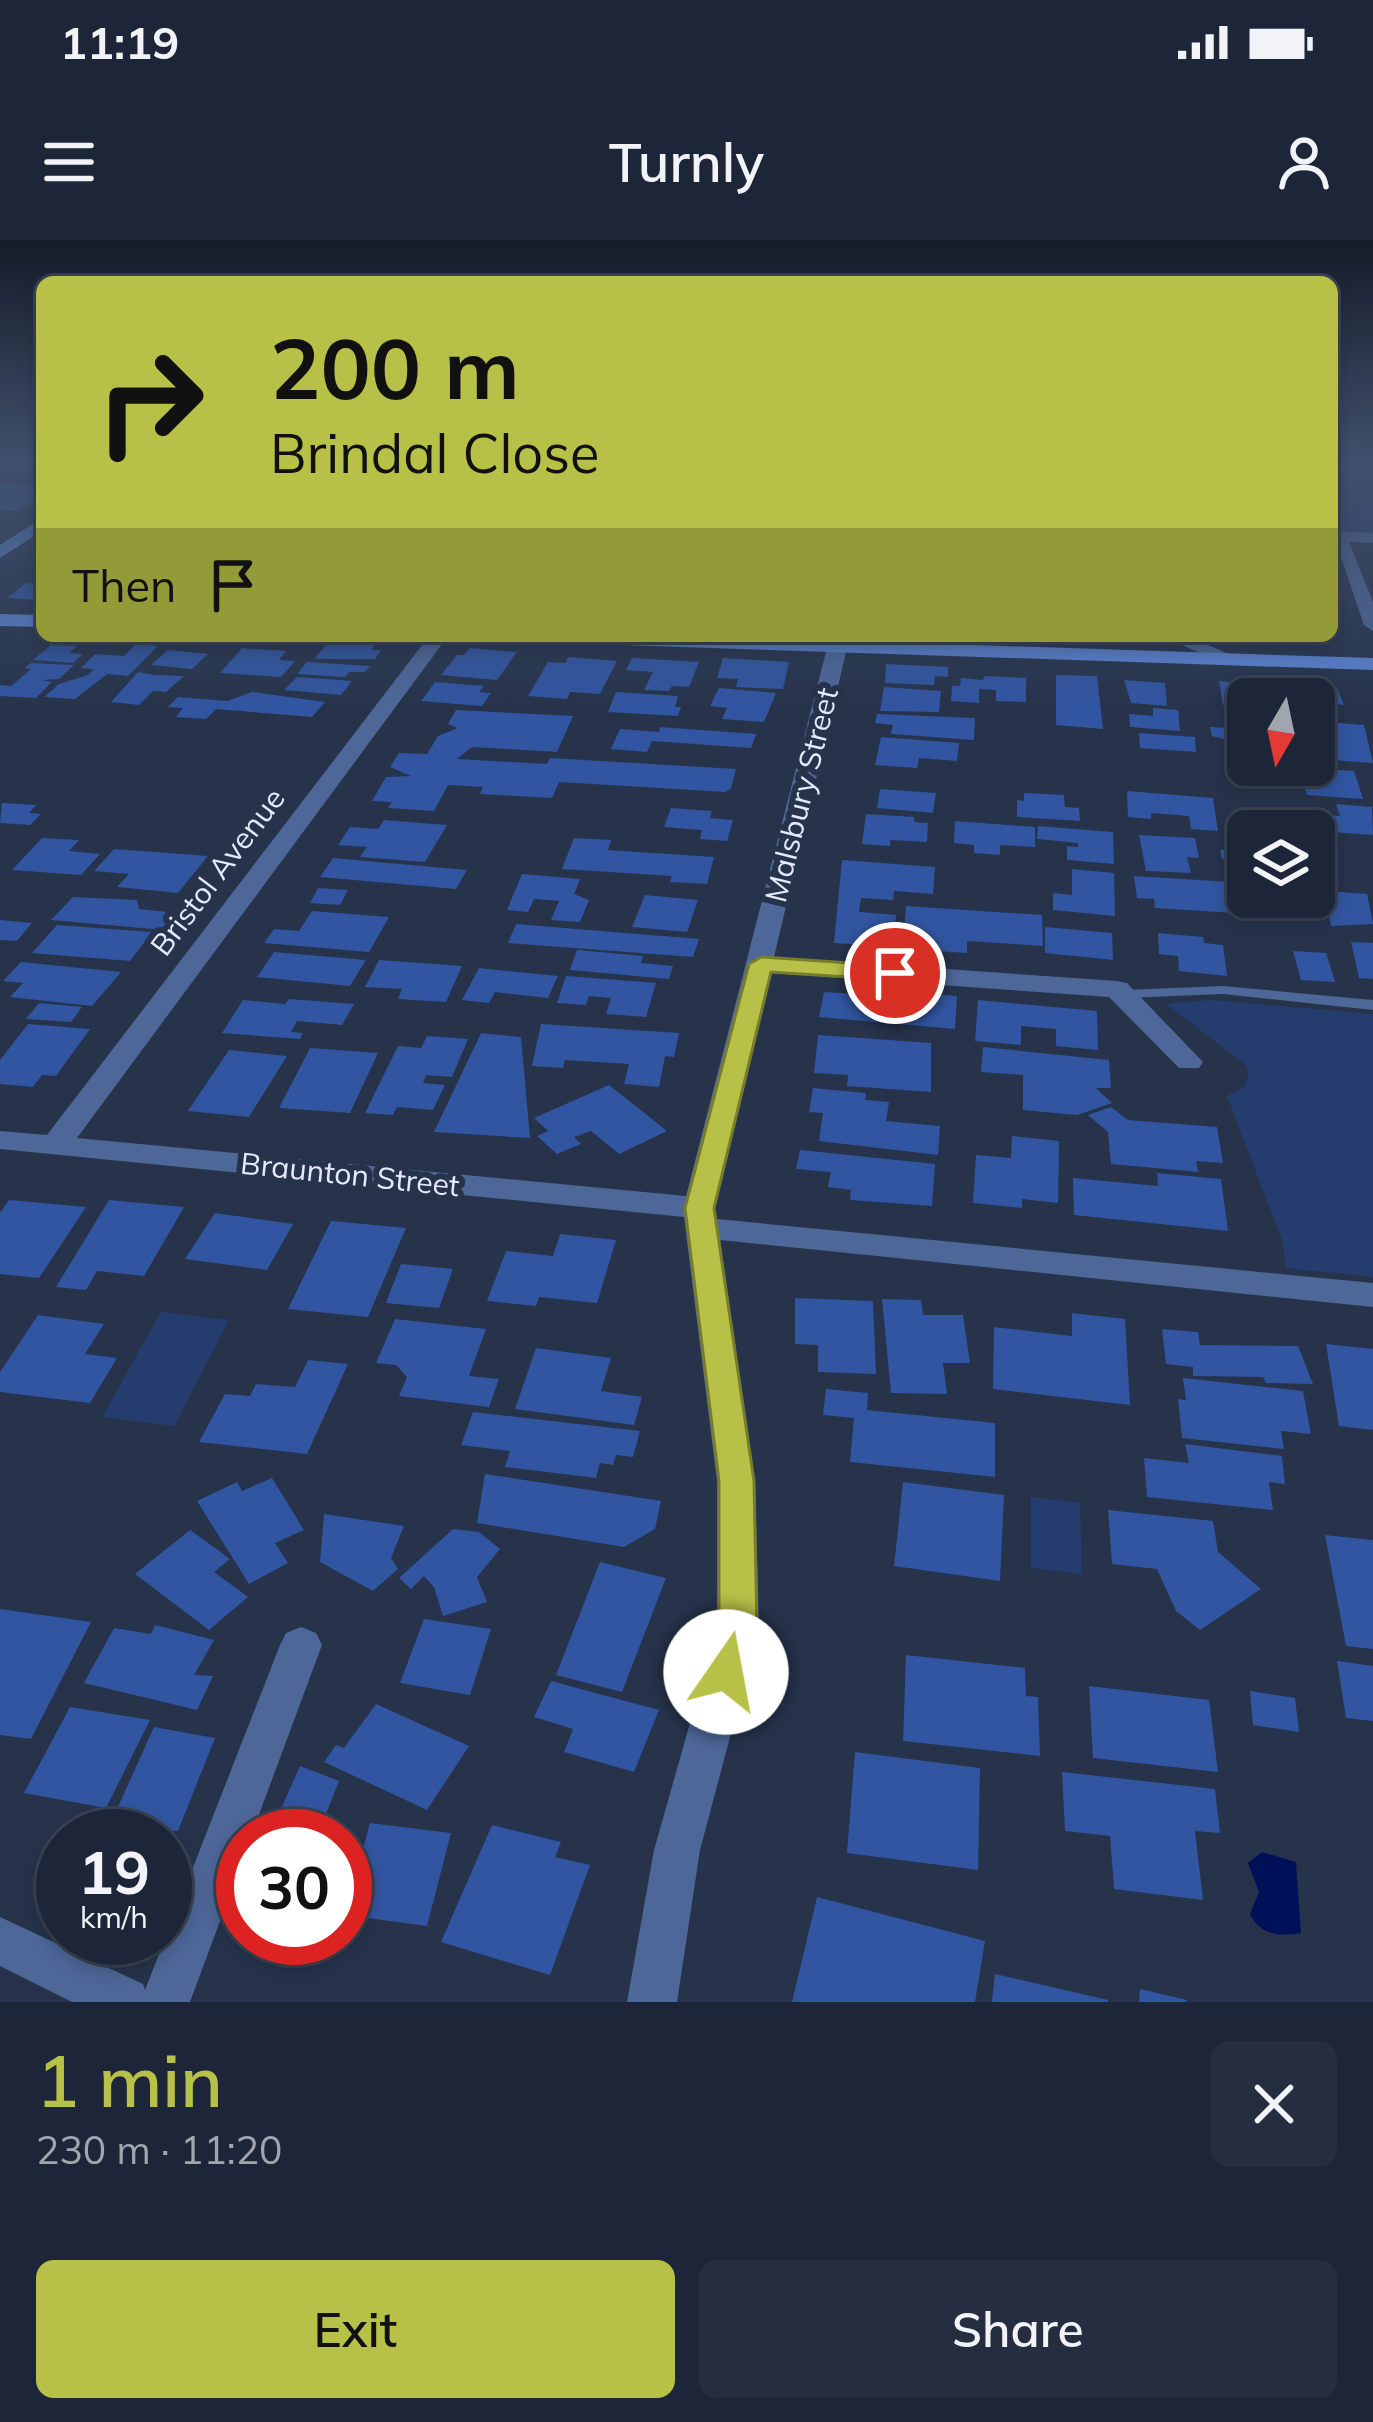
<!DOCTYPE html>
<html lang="en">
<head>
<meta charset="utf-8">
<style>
	:root { --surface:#1c2638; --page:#252e40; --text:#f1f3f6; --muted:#a0a5ae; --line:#3a4353; --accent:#b8c147 }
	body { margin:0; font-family:Mulish,sans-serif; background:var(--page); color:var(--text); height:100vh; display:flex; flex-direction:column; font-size:45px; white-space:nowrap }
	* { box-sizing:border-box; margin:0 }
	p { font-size:39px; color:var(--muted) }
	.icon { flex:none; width:66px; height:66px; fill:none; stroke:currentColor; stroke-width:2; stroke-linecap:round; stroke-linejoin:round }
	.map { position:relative; height:1762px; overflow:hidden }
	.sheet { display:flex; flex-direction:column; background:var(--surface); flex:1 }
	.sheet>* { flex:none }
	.guide { position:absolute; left:36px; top:36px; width:1302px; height:366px; border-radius:18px; box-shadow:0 6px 18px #0003,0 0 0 3px var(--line); background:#b8c147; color:#111; overflow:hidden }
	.needle { width:78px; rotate:189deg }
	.controls { position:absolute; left:1227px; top:438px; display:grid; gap:24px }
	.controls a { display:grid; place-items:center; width:108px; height:108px; border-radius:18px; background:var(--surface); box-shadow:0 6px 18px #0003,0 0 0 3px var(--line); font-size:60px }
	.speed { position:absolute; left:36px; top:1569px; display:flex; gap:24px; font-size:60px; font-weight:700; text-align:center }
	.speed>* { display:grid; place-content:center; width:156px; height:156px; border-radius:50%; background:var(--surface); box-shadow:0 6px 18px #0003,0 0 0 3px var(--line); line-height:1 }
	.speed small { font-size:30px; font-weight:400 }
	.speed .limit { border:18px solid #d22; background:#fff; color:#111 }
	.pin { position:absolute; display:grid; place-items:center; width:102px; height:102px; color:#fff; margin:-51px; border:6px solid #fff; border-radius:50%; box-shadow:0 3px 12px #0007 }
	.me { position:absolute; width:132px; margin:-66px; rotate:12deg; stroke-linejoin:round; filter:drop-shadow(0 0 9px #0008) }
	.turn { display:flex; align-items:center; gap:42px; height:252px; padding:0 36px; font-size:54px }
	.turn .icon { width:156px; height:156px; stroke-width:2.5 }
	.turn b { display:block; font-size:84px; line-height:102px }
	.then { display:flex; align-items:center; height:114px; padding:0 36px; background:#0003; gap:24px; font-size:45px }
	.round { display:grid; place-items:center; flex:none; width:126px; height:126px; border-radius:18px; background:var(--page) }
	.overview { display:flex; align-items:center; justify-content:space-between; height:204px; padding:0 36px }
	h1 { font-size:72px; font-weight:600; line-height:90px; color:var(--accent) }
	.primary-button { display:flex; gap:24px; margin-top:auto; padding:24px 36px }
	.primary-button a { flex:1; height:138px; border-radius:18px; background:var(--accent); color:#111; font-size:48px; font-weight:600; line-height:138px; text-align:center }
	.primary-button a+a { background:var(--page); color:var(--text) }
	.status { display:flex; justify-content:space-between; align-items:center; height:84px; padding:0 60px; background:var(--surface); direction:ltr }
	.status svg { height:33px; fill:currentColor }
	header { display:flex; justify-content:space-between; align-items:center; height:156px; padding:0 36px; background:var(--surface); font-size:54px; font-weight:600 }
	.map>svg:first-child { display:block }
	.green { fill:#253d6e }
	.water { fill:#001159 }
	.building { fill:#3155a0 }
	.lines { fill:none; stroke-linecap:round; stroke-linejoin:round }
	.lane { fill:#4d6798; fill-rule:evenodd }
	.street { fill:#4d6798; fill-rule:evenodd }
	.secondary { fill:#5a82d1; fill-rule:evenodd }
	.route { fill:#b8c147; stroke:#787d2e; stroke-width:3 }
	.labels { text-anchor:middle; stroke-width:12; stroke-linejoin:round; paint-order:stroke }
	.street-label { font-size:30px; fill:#e3ebfb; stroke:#26334b }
</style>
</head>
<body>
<div class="status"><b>11:19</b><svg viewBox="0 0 49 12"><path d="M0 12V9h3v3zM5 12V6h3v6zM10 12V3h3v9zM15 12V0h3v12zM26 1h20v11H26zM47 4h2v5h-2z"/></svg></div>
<header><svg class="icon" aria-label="menu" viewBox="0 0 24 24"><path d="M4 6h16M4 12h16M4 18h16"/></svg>Turnly<svg class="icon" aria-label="person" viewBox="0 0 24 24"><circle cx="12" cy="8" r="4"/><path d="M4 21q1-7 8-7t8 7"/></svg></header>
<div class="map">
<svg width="1373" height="1762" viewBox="0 0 1373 1762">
	<rect width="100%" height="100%" fill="#26334b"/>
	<!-- green -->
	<path class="green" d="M1332 222H1373V295L1332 293Z
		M1210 760 1373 774V1037L1286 1028 1282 1000 1227 856 1243 848 1249 836 1246 825 1166 764Z
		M161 1072 229 1080 174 1186 102 1177Z
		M1031 1257 1080 1263 1082 1334 1031 1328Z"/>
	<!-- water -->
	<path class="water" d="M1262 1612 1296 1622 1301 1693C1280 1697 1260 1695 1250 1674L1259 1652 1248 1623Z"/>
	<!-- building -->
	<path class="building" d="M0 243 42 246 37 251H42V257L17 271 0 270V257L22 256 0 255Z
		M26 343 42 344V360L7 358Z
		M327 403 375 405 372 410H381L375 419H315Z
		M136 404 158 406 128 436 107 434 75 459 44 457 59 444 88 435 94 429 81 428 95 414 124 416Z
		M51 405 77 406 69 413 83 414 73 423 33 420Z
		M242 408 286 411 279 420 295 421 281 437 220 433Z
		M470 408 517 412 497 440 441 435 457 415H464Z
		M168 410 208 414 192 429 151 425Z
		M568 417 617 421 600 454 570 452 567 459 528 456 548 422 566 423Z
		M632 418 699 422 689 447 672 446 669 451 644 450 653 432 626 430Z
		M723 418 789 422 783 449 736 447 738 439 717 438Z
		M307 422 370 426 365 432H349L345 437 297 434Z
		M31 423 74 425 59 439 42 440 52 442 36 458 0 456V445L11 446 31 429 24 428Z
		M886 424 948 427V437L935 436 934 445 885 443Z
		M138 432 155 435 184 436 166 452 153 451 139 465 111 462Z
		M1056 435 1097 436 1103 489 1056 485Z
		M984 436 1026 438V462L996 461V450L979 449V463L951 461 952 446H960L961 438 983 440Z
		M297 437 352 441 341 455 284 450Z
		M1124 440 1165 443 1167 466 1131 463Z
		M1219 441 1256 444 1259 459H1248V466L1223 465Z
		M435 442 484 446 479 452 491 453 482 466 421 461Z
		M1287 443 1336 446 1344 465 1292 459Z
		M884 447 941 451 939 472 880 471Z
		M719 448 776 453 764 482 722 479 727 468 710 466Z
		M252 452 325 462 312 477 216 469 206 479 176 477 183 468 168 467 178 457 227 461Z
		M616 452 678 456 675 467H681L678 476 608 472Z
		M1153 468 1178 470 1180 491 1130 487 1129 474 1153 476Z
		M456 470 573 476 557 512 472 507 457 519 547 524 550 518 736 529 731 548 725 552 559 542 552 558 480 554 483 547 448 545 434 571 388 568 392 562 372 561 386 537 411 536 390 527 399 513 427 514 438 496 458 488 448 484Z
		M877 474 975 478 974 500 891 494 893 485 875 483Z
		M1314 481 1364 485 1373 523 1317 519Z
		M660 487 756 494 751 508 652 501 647 512 611 509 620 489 659 492Z
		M1210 487 1248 489V505L1212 496Z
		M1139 493 1195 497 1196 512 1140 508Z
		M881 497 959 503 957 521 919 518 917 528 875 525Z
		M1270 525 1354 531 1363 559 1307 555 1305 549 1292 547 1289 535 1272 534Z
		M880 549 936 553 933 573 877 568Z
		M1127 551 1213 558 1218 591 1191 589 1189 576 1151 573V579L1128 577Z
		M1024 553 1064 555 1065 567 1079 568 1080 581 1017 577V560L1024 561Z
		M2 563 36 565 29 573 41 574 30 585 0 583Z
		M1336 564 1372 567 1373 595 1317 591 1312 574 1340 576Z
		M671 568 712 571 710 578 733 580 727 601 700 599 702 590 664 587Z
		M866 574 914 577V582L928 583 927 602 890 600V606L862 604Z
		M384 580 447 585 425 622 360 617 367 607 338 605 350 587 378 589Z
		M955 581 1035 587V607L1000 605V615L974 613V605L954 603Z
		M1038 586 1113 592 1114 624 1067 620V606L1078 607V603L1037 599Z
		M1139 595 1195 598 1199 618 1187 617 1191 633 1146 631Z
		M42 598 79 600 69 611 100 614 81 635 12 630Z
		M574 598 611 600 608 610 714 617 707 644 670 642 672 636 562 629Z
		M1242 608 1248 609V636L1231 635 1228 619H1222L1220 610Z
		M114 609 208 616 178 653 117 647 129 634 94 631Z
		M333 618 467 630 456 649 320 637Z
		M1314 619 1332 620 1339 645 1314 643Z
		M842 620 935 627 933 654 894 651 893 660 861 658 859 672 896 675 894 707 834 703Z
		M1072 629 1114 633 1115 676 1053 670V653L1072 655Z
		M522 634 580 639 574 654 589 660 580 682 551 680 559 661 534 659 528 672 507 670Z
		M1134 636 1248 643V657H1269L1272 668 1248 667 1250 674 1155 668 1154 659 1137 658Z
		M318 648 348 650 340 665 310 663Z
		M1314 650 1367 654 1373 684 1331 686 1329 676 1305 674 1301 657H1314Z
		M645 655 698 660 687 692 632 687Z
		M73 657 137 660 139 669 177 673 164 690 51 680Z
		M906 666 1042 675 1043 706 967 701V713L902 709Z
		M312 671 389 677 369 712 264 703 274 689 299 691Z
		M0 680 32 683 17 701 0 700Z
		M516 684 699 699 693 717 508 703Z
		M57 685 152 692 130 721 32 713Z
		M1045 687 1112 693 1113 720 1045 713Z
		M1158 693 1203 697 1204 703 1223 705 1227 736 1179 731 1178 716 1159 714Z
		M1351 702 1373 703V739L1359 738Z
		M577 710 643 716 641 723 673 726 669 739 570 730Z
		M1293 711 1326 713 1335 742 1301 740Z
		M274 712 366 720 350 746 257 737Z
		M379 720 462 726 446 762 398 759 402 749 365 747Z
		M21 722 121 732 92 766 10 757 23 743 3 741Z
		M479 728 558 736 548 758 495 752 489 763 462 760Z
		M566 736 656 743 646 777 606 774 611 758 589 756 586 765 557 763Z
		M857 747 957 756 955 789 819 777 824 752 856 754Z
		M289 759 354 764 342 785 297 781 291 792 303 793 300 799 222 793 243 760 285 764Z
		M978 760 1097 771 1098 810 1056 806V789L1021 786V805L975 801Z
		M39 763 82 767 71 782 26 779Z
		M28 784 90 789 56 836 42 835 33 847 0 844V820Z
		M541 784 679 793 674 817 665 816 659 847 624 844 629 824 565 820 563 828 532 826Z
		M481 793 521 797 530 898 434 892Z
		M818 795 931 803V852L847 846 848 835 814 833Z
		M427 796 468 799 452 837 426 835 423 843 445 845 433 870 397 867 393 875 365 873 398 806 421 808Z
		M983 807 1109 820 1111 848H1096L1112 863 1077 875 1023 870V835L981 832Z
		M310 808 378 813 350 873 279 868Z
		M229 810 287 816 249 877 188 871Z
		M609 845 667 891 619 914 591 891 574 897 581 904 557 914 537 896 548 891 534 878Z
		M813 848 866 853 865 860 889 862 886 881 940 886 938 915 819 901 823 873 809 872Z
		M1111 867 1128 880 1217 887 1223 923 1196 921 1198 932 1111 924 1108 892 1088 875Z
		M1012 896 1059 901 1058 963 1022 959V968L973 963 976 915 1011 918Z
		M800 910 935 924 932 966 850 960 851 950 828 947 831 932 796 929Z
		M1157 933 1221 939 1228 991 1074 975 1073 938 1158 946Z
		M9 960 86 967 39 1038 0 1034V973Z
		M109 960 184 967 144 1036 97 1031 86 1050 56 1047Z
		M215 973 293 984 267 1030 185 1019Z
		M331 981 406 988 368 1077 288 1069Z
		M560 994 616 1000 597 1063 539 1057 536 1066 487 1061 506 1011 553 1016Z
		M401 1024 453 1029 439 1068 386 1063Z
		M795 1058 873 1061 876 1134 818 1132V1105L795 1104Z
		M882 1059 921 1060 923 1075H963L970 1123H943L947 1154 891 1153Z
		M1072 1073 1125 1079 1130 1165 993 1149 994 1087 1072 1096Z
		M38 1075 104 1084 85 1114 117 1118 90 1163 0 1152V1132Z
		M395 1079 486 1089 469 1136 499 1139 489 1167 399 1156 407 1137 396 1125 376 1123Z
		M1162 1089 1198 1092 1200 1105 1298 1106 1313 1144 1266 1143 1263 1137 1193 1136V1127L1166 1124Z
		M1326 1104 1373 1109V1190L1339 1186Z
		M536 1108 611 1118 601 1151 642 1157 634 1185 515 1169Z
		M308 1120 348 1124 307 1214 199 1202 225 1154 250 1156 256 1144 295 1147Z
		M1183 1138 1303 1151 1311 1194 1281 1191 1284 1209 1182 1198 1178 1159 1186 1160Z
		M826 1149 868 1153 867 1170 995 1183V1237L850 1222 854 1178 823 1175Z
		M473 1172 640 1191 633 1217 616 1215 613 1225 600 1223 596 1238 505 1227 510 1211 461 1205Z
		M1185 1204 1282 1216 1285 1244 1269 1242 1273 1270 1147 1257 1144 1218 1189 1223Z
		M485 1234 661 1261 655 1289 624 1307 477 1283Z
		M272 1238 304 1290 275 1303 288 1323 249 1344 197 1261 237 1242 242 1251Z
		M903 1242 1004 1255 1000 1341 894 1326Z
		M1108 1270 1213 1281 1218 1312 1261 1349 1200 1390 1176 1371 1157 1329 1112 1324Z
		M324 1274 404 1286 391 1318 398 1329 373 1351 320 1322Z
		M453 1289 479 1292 500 1309 477 1337 487 1362 443 1376 434 1347 424 1336 411 1349 399 1338Z
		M190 1290 230 1319 214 1332 248 1357 209 1390 135 1334Z
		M1325 1295 1373 1300V1409L1346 1406Z
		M600 1322 666 1338 622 1452 556 1435Z
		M0 1369 91 1382 31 1499 0 1495Z
		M424 1379 491 1389 470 1455 400 1443Z
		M155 1385 214 1400 194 1435 213 1436 197 1470 84 1443 114 1388 151 1394Z
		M906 1415 1025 1428 1026 1456 1038 1457 1040 1516 903 1501Z
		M1337 1421 1373 1426V1481L1346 1478Z
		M551 1441 659 1470 634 1532 564 1512 573 1489 534 1477Z
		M1089 1446 1209 1460 1218 1532 1093 1518Z
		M1250 1451 1295 1458 1299 1492 1253 1485Z
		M376 1464 469 1506 427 1570 324 1522 336 1505 344 1508Z
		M70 1467 150 1480 106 1568 24 1553Z
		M154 1487 215 1498 178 1591 109 1587Z
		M855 1512 980 1528 978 1630 847 1613Z
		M300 1526 339 1541 317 1596 273 1587Z
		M1062 1532 1215 1549 1220 1593 1195 1591 1203 1660 1114 1649 1110 1596 1065 1591Z
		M370 1583 451 1593 427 1686 345 1675Z
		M492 1585 561 1602 555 1617 590 1625 550 1735 441 1702Z
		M817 1657 985 1701 975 1762H792Z
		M995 1734 1108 1760V1762H992Z
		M1140 1749 1187 1760 1186 1762H1139Z"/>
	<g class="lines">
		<!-- lane -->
		<path class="lane" d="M1223 746 1373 760V770L1223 754 1125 758 1118 754 1125 750Z"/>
		<!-- street -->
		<path class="street" d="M1332 291 1373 293V303L1349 302 1373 362V391L1364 385Z
			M429 396H448L77 898 686 956 827 408 837 402 847 408 774 717 1117 741 1127 743 1203 822 1199 828H1179L1109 757 770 733 715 968 717 979 1373 1043V1067L720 1000 755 1241 759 1388 700 1610 677 1762H627L654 1610 717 1388V1241L684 977 0 909V891L47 895Z
			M1162 396H1188L1242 420 1225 424Z
			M301 1387 316 1393 322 1405 251 1596H243V1619L190 1762H72L0 1726V1677L143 1744 145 1750 280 1405 286 1393Z"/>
		<!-- secondary -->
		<path class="secondary" d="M42 278V291L0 318V305Z
			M0 374 42 375V387L0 386Z
			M384 396H698L1373 418V430L532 402H393Z"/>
	</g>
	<!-- sky -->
	<linearGradient id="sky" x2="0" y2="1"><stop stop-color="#151c29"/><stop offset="0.47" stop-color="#41506c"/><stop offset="1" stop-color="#41506c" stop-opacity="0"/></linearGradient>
	<rect width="1373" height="469" fill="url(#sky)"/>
	<!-- route -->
	<path class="route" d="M761 717 895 726 907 733 895 740 771 732 714 968 754 1241 757 1388 739 1444 726 1449 712 1444 706 1432 719 1388V1241L685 968 749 724Z"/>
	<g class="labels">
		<!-- street labels -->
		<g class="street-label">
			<text transform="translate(802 555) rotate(-76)" y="10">Malsbury Street</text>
			<text transform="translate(218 632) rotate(-53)" y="10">Bristol Avenue</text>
			<text transform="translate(350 935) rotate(6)" y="10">Braunton Street</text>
		</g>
	</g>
</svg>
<div class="controls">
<a><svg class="needle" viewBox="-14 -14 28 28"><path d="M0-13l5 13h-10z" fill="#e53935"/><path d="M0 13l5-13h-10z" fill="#a0a5ae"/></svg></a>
<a><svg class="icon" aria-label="layers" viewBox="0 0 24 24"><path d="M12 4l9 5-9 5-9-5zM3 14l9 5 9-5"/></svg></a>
</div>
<div class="speed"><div>19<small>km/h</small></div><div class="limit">30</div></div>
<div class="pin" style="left:895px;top:733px;background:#d93025"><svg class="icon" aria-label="arrive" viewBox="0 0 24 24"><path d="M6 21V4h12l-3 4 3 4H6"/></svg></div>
<svg class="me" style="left:726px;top:1432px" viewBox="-20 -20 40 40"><circle r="19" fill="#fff"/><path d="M0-13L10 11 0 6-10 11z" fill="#b8c147"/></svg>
<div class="guide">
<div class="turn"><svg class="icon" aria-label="right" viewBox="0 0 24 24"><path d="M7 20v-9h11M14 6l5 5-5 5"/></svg><div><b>200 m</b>Brindal Close</div></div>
<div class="then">Then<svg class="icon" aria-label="arrive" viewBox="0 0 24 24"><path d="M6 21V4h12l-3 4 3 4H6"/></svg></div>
</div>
</div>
<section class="sheet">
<div class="overview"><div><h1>1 min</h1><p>230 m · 11:20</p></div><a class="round"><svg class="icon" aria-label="close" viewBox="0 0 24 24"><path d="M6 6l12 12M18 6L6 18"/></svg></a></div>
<div class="primary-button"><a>Exit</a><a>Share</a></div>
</section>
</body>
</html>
